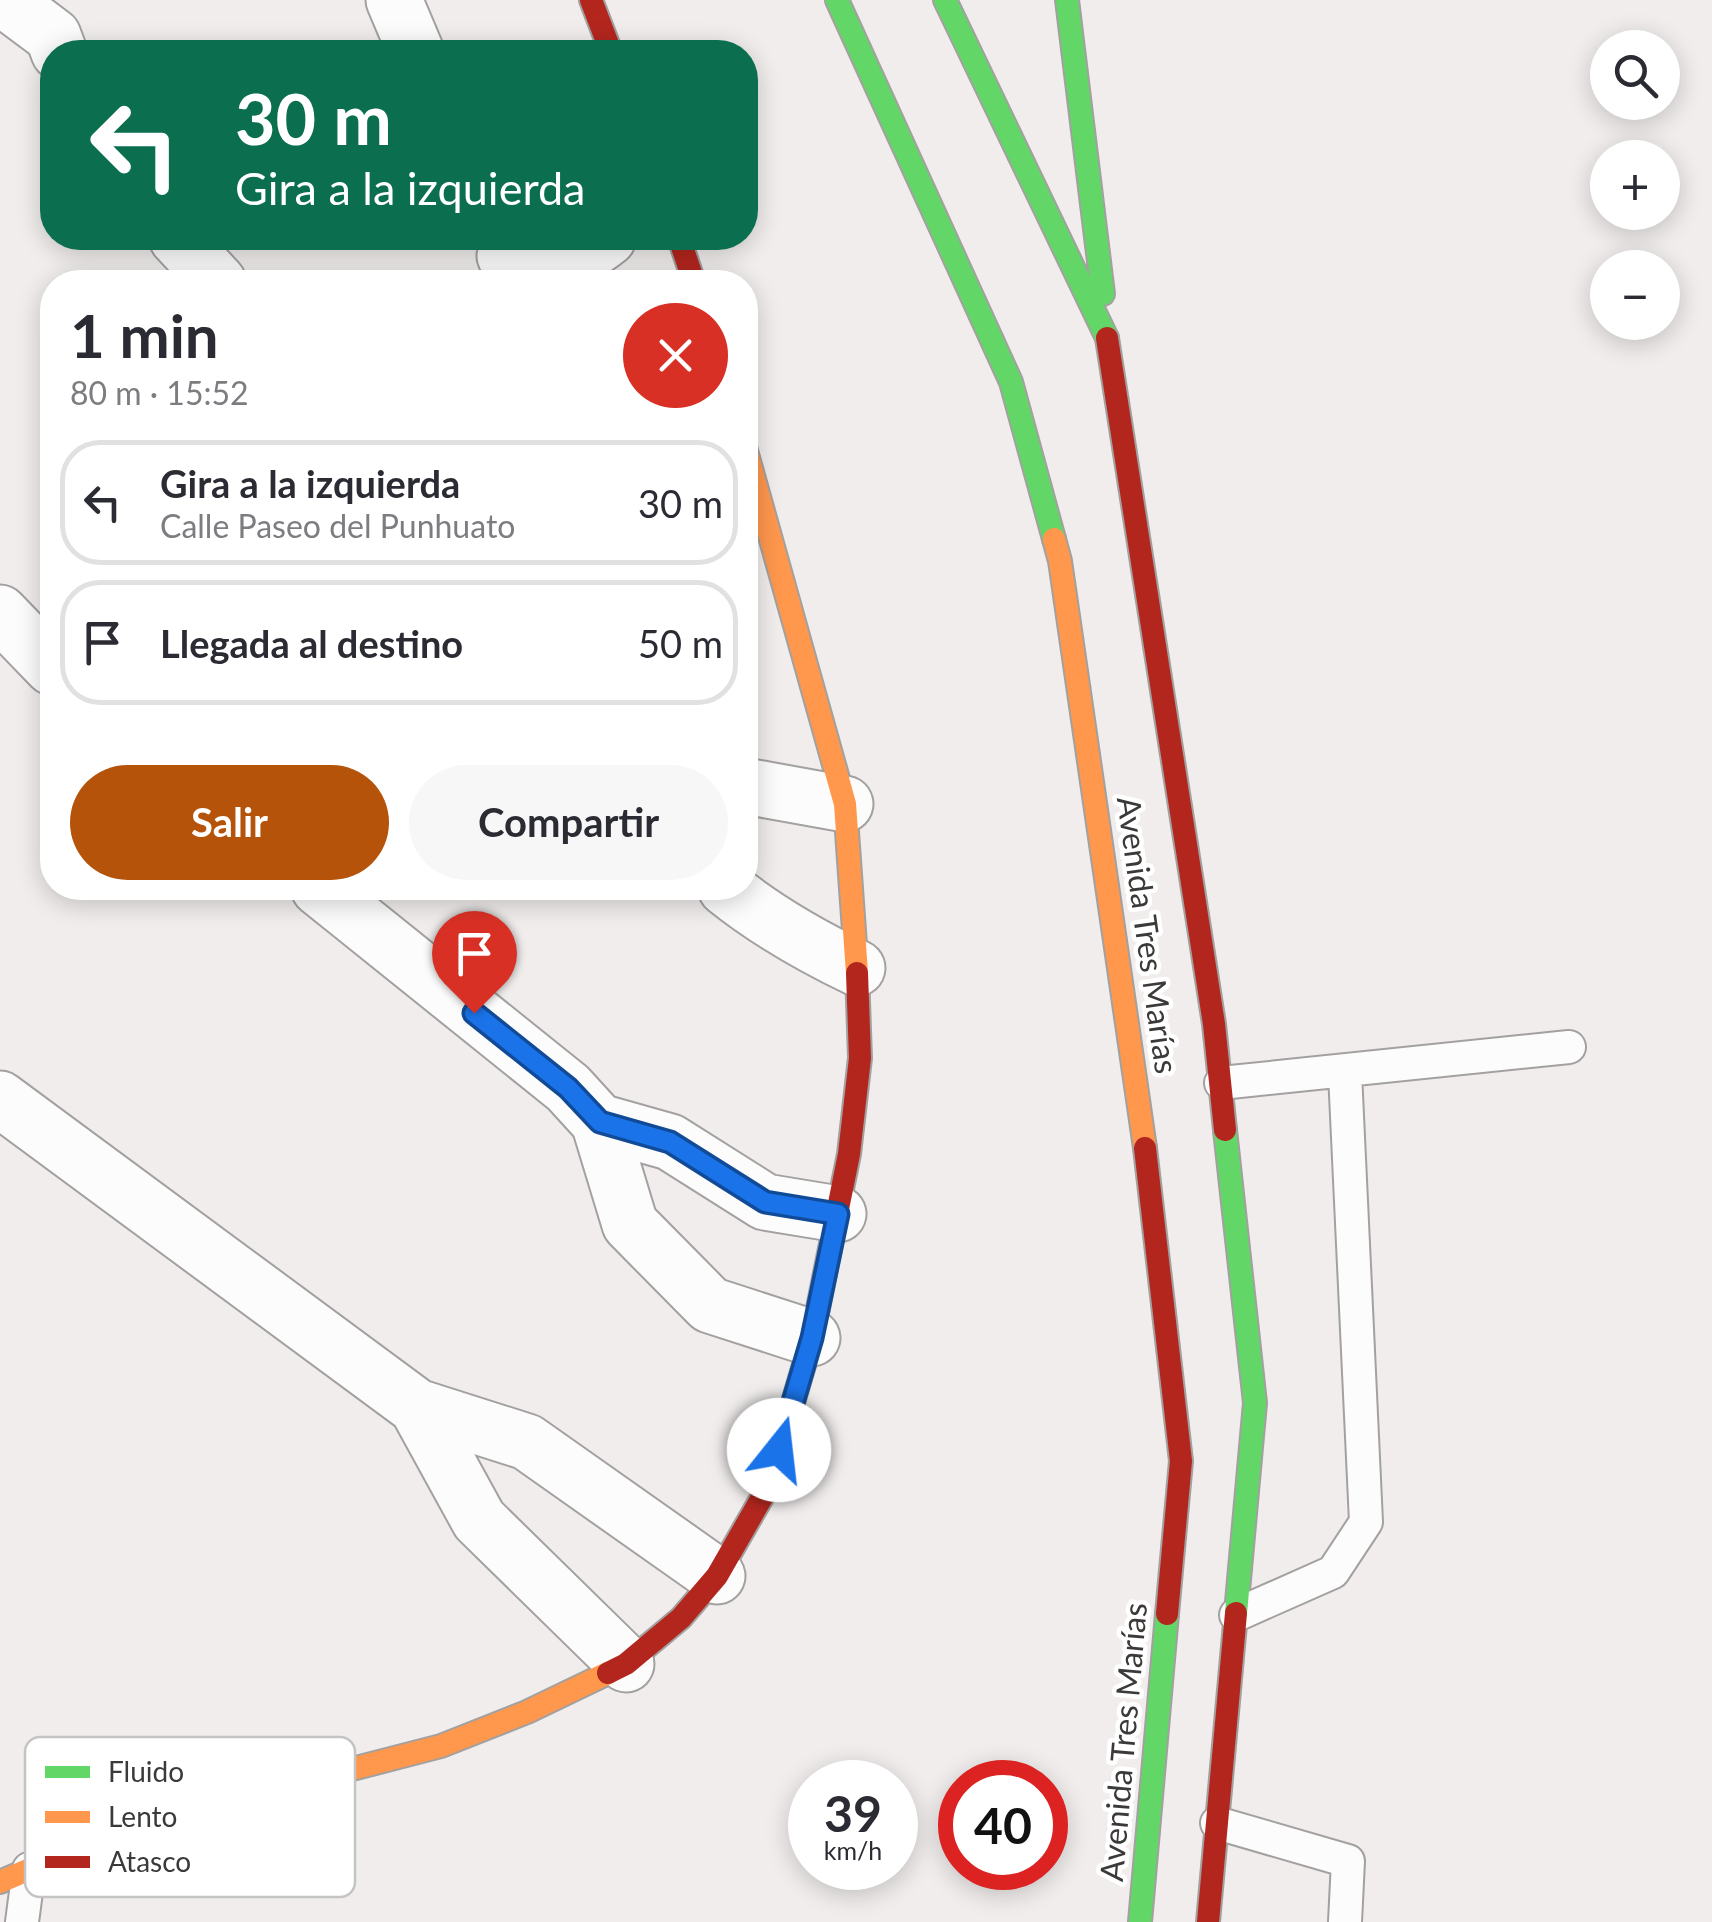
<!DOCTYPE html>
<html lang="es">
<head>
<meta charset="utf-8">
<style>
	:root { --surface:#fff; --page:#f7f7f7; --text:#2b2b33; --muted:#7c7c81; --line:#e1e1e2; --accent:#b45309 }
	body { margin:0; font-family:Lato,sans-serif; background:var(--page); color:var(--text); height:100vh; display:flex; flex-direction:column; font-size:38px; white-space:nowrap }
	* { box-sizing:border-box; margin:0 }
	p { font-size:32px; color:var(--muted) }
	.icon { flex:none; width:55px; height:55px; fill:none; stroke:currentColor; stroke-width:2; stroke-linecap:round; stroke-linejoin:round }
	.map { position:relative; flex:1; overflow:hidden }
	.panel { position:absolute; left:40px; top:270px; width:718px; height:630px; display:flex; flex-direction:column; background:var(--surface); border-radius:40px; box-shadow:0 5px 25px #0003 }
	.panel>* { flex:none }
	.guide { position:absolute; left:40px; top:40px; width:718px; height:210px; border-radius:40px; box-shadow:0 5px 25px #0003; background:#0b6e4f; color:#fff; overflow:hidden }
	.tools { position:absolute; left:1590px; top:30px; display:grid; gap:20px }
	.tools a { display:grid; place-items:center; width:90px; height:90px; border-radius:50%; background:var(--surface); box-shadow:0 5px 25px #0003; font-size:50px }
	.speed { position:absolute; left:788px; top:1760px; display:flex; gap:20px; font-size:50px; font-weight:700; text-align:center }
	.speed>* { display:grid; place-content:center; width:130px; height:130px; border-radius:50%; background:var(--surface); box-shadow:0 5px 25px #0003; line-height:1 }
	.speed small { font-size:25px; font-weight:400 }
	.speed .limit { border:15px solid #d22; background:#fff; color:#111 }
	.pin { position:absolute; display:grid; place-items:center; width:85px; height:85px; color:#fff; margin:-102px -42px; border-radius:50% 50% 50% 0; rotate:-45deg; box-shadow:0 0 10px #0007 }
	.pin .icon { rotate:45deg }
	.me { position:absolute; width:110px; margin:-55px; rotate:16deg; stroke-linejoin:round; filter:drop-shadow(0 0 8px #0008) }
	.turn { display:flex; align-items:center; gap:35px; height:210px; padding:0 30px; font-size:45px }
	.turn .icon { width:130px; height:130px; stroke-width:2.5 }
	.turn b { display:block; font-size:70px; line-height:85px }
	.round { display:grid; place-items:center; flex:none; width:105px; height:105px; border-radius:52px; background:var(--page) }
	.head { display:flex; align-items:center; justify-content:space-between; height:170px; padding:0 30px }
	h1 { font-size:60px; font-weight:700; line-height:75px }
	.button { display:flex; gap:20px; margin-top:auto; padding:20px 30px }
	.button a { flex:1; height:115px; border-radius:60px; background:var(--accent); color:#fff; font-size:40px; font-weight:700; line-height:115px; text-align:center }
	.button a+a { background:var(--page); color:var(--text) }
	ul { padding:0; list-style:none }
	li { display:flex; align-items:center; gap:30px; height:125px; margin:0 20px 15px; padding:0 10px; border:5px solid var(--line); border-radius:40px }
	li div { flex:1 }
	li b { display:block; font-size:38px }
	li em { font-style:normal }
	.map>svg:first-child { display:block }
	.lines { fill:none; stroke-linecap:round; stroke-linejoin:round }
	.lane-casing { stroke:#a3a1a0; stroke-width:36 }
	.street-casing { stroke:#a3a1a0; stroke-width:59 }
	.fast-casing { stroke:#a3a1a0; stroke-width:26 }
	.slow-casing { stroke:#a3a1a0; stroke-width:26 }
	.jam-casing { stroke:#a3a1a0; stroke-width:26 }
	.lane { stroke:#fdfcfc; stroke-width:32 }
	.street { stroke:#fdfcfc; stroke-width:55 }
	.fast { stroke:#63d668; stroke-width:22 }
	.slow { stroke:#ff974d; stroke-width:22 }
	.jam { stroke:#b3261e; stroke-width:22 }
	.route-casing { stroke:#114b97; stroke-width:25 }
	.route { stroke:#1a73e8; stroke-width:18 }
	.labels { text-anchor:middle; stroke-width:9; stroke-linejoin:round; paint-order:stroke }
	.street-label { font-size:32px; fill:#3c3a39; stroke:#fff }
	.key { fill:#fff; stroke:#c4c4c4; stroke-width:2.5 }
	.key-label { font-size:28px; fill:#3c3a39 }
</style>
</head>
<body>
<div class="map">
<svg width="1712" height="1922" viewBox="0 0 1712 1922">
	<rect width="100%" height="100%" fill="#f0edec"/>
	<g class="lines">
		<!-- lane casing -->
		<g class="lane-casing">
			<path id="lane" d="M1221 1083 1569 1047
				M1236 1615 1333 1572 1366 1522 1345 1073
				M1217 1823 1348 1861 1345 1922
				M22 1922 29 1869"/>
		</g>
		<!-- street casing -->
		<g class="street-casing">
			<path id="street" d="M5 0 53 36 59 52
				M394 0 416 52
				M177 238 218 282
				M505 256C553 263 568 270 608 238
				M0 613 52 667
				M745 786 845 804
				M319 888 568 1088 599 1122 630 1224 710 1305 812 1338
				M726 888C767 921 809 945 857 968
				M0 1099 417 1407 527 1442 717 1576
				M599 1122 670 1142 765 1202 838 1214
				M417 1407 479 1520 626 1664"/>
		</g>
		<!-- fast casing -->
		<g class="fast-casing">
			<path id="fast" d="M837 0 1011 382 1054 539
				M945 0 1107 338
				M1067 0 1103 294
				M1225 1130 1255 1403 1236 1613
				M1140 1922 1167 1614"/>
		</g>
		<!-- slow casing -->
		<g class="slow-casing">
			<path id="slow" d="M745 447 845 804 857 973
				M1054 539 1060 561 1145 1148
				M0 1882 128 1827 441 1746 527 1712 608 1673"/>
		</g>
		<!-- jam casing -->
		<g class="jam-casing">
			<path id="jam" d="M591 0 611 52
				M679 238 694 282
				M1107 338 1214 1024 1225 1130
				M1145 1148 1181 1461 1167 1614
				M608 1673 626 1664 681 1618 717 1576 768 1487 812 1338 849 1154 860 1058 857 973
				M1208 1922 1236 1613"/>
		</g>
		<!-- lane -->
		<use href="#lane" class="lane"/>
		<!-- street -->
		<use href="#street" class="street"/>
		<!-- fast -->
		<use href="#fast" class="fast"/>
		<!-- slow -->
		<use href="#slow" class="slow"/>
		<!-- jam -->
		<use href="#jam" class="jam"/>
	</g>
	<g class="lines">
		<!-- route casing -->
		<g class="route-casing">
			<path id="route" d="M474 1013 568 1088 600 1122 670 1142 765 1202 838 1214 812 1338 779 1450"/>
		</g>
		<!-- route -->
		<use href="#route" class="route"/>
	</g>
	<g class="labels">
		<!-- street labels -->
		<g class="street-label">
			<text transform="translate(1147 935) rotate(82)" y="11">Avenida Tres Marías</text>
			<text transform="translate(1124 1742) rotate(-85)" y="11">Avenida Tres Marías</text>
		</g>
	</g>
	<!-- legend -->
	<rect x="25" y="1737" width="330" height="160" rx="15" class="key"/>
	<rect x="45" y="1766" width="45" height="12" fill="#63d668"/>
	<rect x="45" y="1811" width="45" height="12" fill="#ff974d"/>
	<rect x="45" y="1856" width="45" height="12" fill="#b3261e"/>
	<g class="key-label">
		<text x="108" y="1782">Fluido</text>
		<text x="108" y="1827">Lento</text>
		<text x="108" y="1872">Atasco</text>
	</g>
</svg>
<div class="tools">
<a><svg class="icon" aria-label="search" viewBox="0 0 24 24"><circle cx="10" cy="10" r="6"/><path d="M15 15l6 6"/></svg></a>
<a>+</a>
<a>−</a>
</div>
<div class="speed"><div>39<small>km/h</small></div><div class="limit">40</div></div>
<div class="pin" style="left:474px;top:1013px;background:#d93025"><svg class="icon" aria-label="arrive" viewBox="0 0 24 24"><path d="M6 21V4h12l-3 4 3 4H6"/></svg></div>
<svg class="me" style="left:779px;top:1450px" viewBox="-20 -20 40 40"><circle r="19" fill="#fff"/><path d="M0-13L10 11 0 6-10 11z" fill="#1a73e8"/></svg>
<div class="guide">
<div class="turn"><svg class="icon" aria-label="left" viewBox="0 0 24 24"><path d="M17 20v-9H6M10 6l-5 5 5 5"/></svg><div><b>30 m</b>Gira a la izquierda</div></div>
</div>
<section class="panel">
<div class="head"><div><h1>1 min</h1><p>80 m · 15:52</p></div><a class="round" style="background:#d93025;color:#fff"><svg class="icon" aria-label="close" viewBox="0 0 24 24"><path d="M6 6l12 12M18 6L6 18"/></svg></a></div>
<ul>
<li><svg class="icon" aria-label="left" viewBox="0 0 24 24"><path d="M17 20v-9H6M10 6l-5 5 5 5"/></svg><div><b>Gira a la izquierda</b><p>Calle Paseo del Punhuato</p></div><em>30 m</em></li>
<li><svg class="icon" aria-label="arrive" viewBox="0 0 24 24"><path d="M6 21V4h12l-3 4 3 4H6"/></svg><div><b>Llegada al destino</b></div><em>50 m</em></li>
</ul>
<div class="button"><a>Salir</a><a>Compartir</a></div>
</section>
</div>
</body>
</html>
